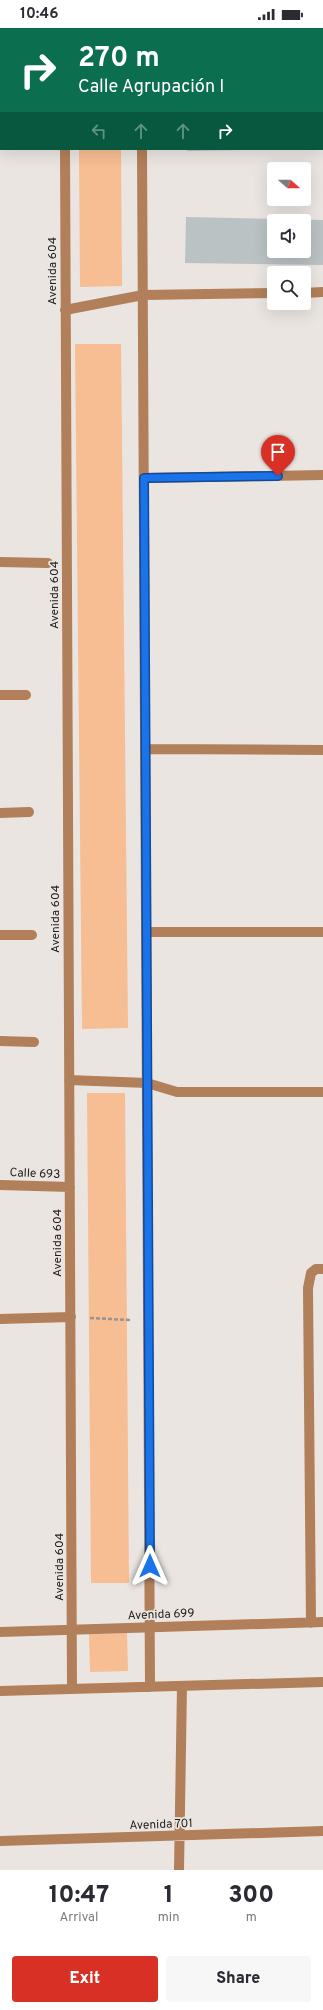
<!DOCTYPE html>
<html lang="en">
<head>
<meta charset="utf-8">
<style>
	:root { --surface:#fff; --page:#f7f7f7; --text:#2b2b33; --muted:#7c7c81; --accent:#d93025 }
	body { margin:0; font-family:Overpass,sans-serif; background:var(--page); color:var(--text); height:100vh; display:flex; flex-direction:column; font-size:15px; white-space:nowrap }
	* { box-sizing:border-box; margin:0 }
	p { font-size:13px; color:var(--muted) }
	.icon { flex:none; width:22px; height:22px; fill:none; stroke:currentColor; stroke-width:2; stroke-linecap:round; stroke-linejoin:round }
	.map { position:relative; height:1842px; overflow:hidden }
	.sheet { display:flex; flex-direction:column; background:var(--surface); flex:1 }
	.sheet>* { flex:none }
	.guide { position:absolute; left:0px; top:0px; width:323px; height:122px; box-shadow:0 4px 16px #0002; background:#0b6e4f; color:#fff; overflow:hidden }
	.needle { width:26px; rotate:111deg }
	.tools { position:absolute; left:267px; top:134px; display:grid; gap:8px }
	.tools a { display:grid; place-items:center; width:44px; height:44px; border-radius:4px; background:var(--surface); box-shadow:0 4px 16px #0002; font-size:20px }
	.pin { position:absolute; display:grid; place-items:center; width:34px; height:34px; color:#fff; margin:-41px -17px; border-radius:50% 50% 50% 0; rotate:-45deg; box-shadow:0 0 4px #0007 }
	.pin .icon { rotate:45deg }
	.me { position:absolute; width:44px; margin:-22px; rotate:0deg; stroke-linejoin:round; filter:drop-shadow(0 0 3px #0008) }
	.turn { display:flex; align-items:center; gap:14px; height:84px; padding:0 12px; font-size:18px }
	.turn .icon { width:52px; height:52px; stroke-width:2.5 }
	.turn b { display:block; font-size:28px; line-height:34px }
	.lanes { display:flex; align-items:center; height:38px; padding:0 12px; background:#0003; justify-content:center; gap:20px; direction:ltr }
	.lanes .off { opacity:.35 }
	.eta { display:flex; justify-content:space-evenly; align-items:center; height:68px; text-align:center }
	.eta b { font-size:24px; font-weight:800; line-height:28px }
	.button { display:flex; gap:8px; margin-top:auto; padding:8px 12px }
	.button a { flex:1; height:46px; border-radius:4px; background:var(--accent); color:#fff; font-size:16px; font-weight:800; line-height:46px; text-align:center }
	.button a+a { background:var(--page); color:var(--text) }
	.status { display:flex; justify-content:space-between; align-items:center; height:28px; padding:0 20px; background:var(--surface); direction:ltr }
	.status svg { height:11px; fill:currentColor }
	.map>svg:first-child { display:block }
	.green { fill:#f7bd93 }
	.building { fill:#bbc2c4; fill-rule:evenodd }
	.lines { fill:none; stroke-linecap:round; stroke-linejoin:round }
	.path { stroke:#989491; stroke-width:2.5; stroke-dasharray:4 2; stroke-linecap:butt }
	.minor { stroke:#b17f59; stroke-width:10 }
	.route-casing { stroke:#114b97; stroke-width:10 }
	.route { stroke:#1a73e8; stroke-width:7 }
	.labels { text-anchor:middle; stroke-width:3.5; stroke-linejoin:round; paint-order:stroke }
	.street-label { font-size:12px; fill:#23211f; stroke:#eae5e1 }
</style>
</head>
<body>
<div class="status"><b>10:46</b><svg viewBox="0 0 49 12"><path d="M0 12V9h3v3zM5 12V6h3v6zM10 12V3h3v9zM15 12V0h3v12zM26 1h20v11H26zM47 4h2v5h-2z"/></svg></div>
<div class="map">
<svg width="323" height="1842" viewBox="0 0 323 1842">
	<rect width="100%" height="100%" fill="#eae5e1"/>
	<!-- green -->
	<path class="green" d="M79 121H121L122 258 80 259Z
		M75 316H121L128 1000 82 1001Z
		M87 1065H125L129 1555H91Z
		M127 1605 128 1643 90 1644 89 1606Z"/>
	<!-- building -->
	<path class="building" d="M187 121H240V122L187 123Z
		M186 189 323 192V237L185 235ZM274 193H304V223H274Z"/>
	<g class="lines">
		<!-- path -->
		<path class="path" d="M90 1290 130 1292"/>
		<!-- minor -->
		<path class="minor" d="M64 0V1
			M142 0V1
			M0 81H1
			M65 121 72 1661
			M142 121 150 1659
			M304 265 323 264
			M65 282 143 267 274 265
			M144 450 323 447
			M0 534 48 535
			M0 667H26
			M145 721 323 722
			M0 785 29 784
			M147 904H323
			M0 907H32
			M0 1013 34 1014
			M69 1052 147 1055 177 1064H323
			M0 1157 70 1159
			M0 1291 71 1289
			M311 1595 308 1260 311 1245 316 1241H323
			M0 1604 323 1594
			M0 1663 323 1654
			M0 1813 323 1803
			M179 1842 182 1658"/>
	</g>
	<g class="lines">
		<!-- route casing -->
		<g class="route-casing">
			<path id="route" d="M150 1538 144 450 278 448"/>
		</g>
		<!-- route -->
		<use href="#route" class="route"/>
	</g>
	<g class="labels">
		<!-- street labels -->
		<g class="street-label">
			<text transform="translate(52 243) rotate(-90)" y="4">Avenida 604</text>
			<text transform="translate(54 567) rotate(-90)" y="4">Avenida 604</text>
			<text transform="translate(55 891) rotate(-90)" y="4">Avenida 604</text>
			<text transform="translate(35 1145) rotate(2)" y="4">Calle 693</text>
			<text transform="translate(57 1215) rotate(-90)" y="4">Avenida 604</text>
			<text transform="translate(59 1539) rotate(-90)" y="4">Avenida 604</text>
			<text transform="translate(161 1586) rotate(-2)" y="4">Avenida 699</text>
			<text transform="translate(161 1796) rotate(-2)" y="4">Avenida 701</text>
		</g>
	</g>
</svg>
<div class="tools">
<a><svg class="needle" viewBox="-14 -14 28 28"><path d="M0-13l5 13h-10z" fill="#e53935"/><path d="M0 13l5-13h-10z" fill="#7c7c81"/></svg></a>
<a><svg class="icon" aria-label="sound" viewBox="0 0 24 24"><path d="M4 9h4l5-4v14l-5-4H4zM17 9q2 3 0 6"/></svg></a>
<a><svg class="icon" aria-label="search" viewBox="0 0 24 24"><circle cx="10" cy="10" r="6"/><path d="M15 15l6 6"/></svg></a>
</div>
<div class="pin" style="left:278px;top:448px;background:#d93025"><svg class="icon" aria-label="arrive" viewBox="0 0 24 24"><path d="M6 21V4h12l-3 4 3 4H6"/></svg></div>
<svg class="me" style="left:150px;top:1538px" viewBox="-20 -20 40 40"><path d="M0-17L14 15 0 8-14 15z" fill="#1a73e8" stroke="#fff" stroke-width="4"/></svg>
<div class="guide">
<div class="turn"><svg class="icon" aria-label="right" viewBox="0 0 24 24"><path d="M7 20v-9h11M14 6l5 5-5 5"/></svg><div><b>270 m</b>Calle Agrupación I</div></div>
<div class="lanes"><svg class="icon off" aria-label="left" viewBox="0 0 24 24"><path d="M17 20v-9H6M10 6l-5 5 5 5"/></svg><svg class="icon off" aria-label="ahead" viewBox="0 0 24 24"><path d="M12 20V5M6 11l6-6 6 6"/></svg><svg class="icon off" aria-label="ahead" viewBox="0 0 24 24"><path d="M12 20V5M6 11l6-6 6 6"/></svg><svg class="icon" aria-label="right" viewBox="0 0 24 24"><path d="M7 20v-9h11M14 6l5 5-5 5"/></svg></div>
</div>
</div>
<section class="sheet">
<div class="eta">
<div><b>10:47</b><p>Arrival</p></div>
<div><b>1</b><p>min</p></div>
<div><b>300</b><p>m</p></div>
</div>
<div class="button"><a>Exit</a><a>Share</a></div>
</section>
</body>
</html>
